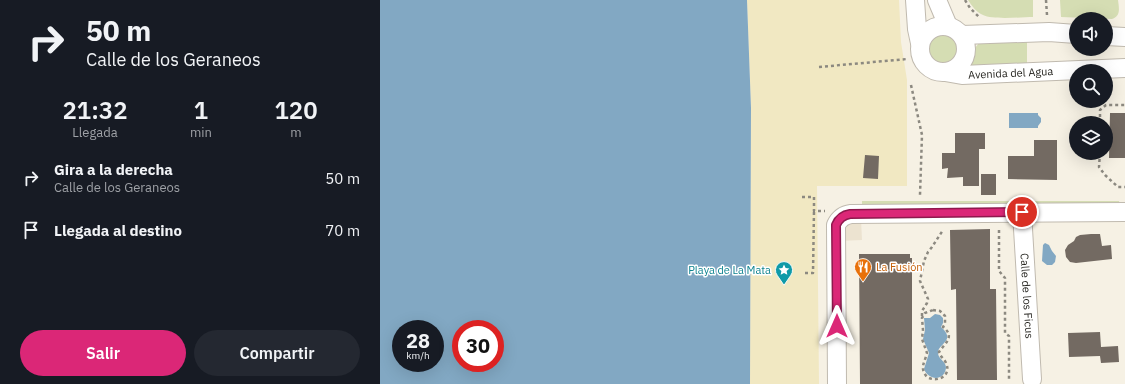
<!DOCTYPE html>
<html lang="es">
<head>
<meta charset="utf-8">
<style>
	:root { --surface:#171b24; --page:#242831; --text:#f1f3f6; --muted:#9ea1a6; --accent:#db2777 }
	body { margin:0; font-family:"IBM Plex Sans",sans-serif; background:var(--page); color:var(--text); height:100vh; display:flex; flex-direction:column; font-size:15px; white-space:nowrap }
	* { box-sizing:border-box; margin:0 }
	p { font-size:13px; color:var(--muted) }
	.icon { flex:none; width:22px; height:22px; fill:none; stroke:currentColor; stroke-width:2; stroke-linecap:round; stroke-linejoin:round }
	.map { position:relative; flex:1; overflow:hidden }
	.panel { display:flex; flex-direction:column; background:var(--surface); width:380px }
	.panel>* { flex:none }
	.hud { background:#171b24; color:var(--text); overflow:hidden }
	.controls { position:absolute; left:689px; top:12px; display:grid; gap:8px }
	.controls a { display:grid; place-items:center; width:44px; height:44px; border-radius:50%; background:var(--surface); box-shadow:0 4px 16px #0002; font-size:20px }
	.speed { position:absolute; left:12px; top:320px; display:flex; gap:8px; font-size:20px; font-weight:700; text-align:center }
	.speed>* { display:grid; place-content:center; width:52px; height:52px; border-radius:50%; background:var(--surface); box-shadow:0 4px 16px #0002; line-height:1 }
	.speed small { font-size:10px; font-weight:400 }
	.speed .limit { border:6px solid #d22; background:#fff; color:#111 }
	.pin { position:absolute; display:grid; place-items:center; width:34px; height:34px; color:#fff; margin:-17px; border:2px solid #fff; border-radius:50%; box-shadow:0 1px 4px #0007 }
	.me { position:absolute; width:44px; margin:-22px; rotate:0deg; stroke-linejoin:round; filter:drop-shadow(0 0 3px #0008) }
	.turn { display:flex; align-items:center; gap:14px; height:84px; padding:0 20px; font-size:18px }
	.turn .icon { width:52px; height:52px; stroke-width:2.5 }
	.turn b { display:block; font-size:28px; line-height:34px }
	.eta { display:flex; justify-content:space-evenly; align-items:center; height:68px; text-align:center }
	.eta b { font-size:24px; font-weight:600; line-height:28px }
	.primary-button { display:flex; gap:8px; margin-top:auto; padding:8px 20px }
	.primary-button a { flex:1; height:46px; border-radius:24px; background:var(--accent); color:#fff; font-size:16px; font-weight:600; line-height:46px; text-align:center }
	.primary-button a+a { background:var(--page); color:var(--text) }
	ul { padding:0; list-style:none }
	li { display:flex; align-items:center; gap:12px; height:52px; padding:0 20px }
	li div { flex:1 }
	li b { display:block; font-size:15px }
	li em { font-style:normal }
	main { display:flex; flex:1; min-height:0 }
	.map>svg:first-child { display:block }
	.built { fill:#ece3d0 }
	.green { fill:#d5ddb3 }
	.sand { fill:#f1e8c2 }
	.water { fill:#82a8c3; fill-rule:evenodd }
	.building { fill:#736a62 }
	.lines { fill:none; stroke-linecap:round; stroke-linejoin:round }
	.minor-casing { stroke:#c0baaf; stroke-width:20 }
	.path { stroke:#8c8980; stroke-width:2.5; stroke-dasharray:3 3; stroke-linecap:butt }
	.minor { stroke:#fff; stroke-width:18 }
	.route-casing { stroke:#8e194d; stroke-width:10 }
	.route { stroke:#db2777; stroke-width:7 }
	.labels { text-anchor:middle; stroke-width:3; stroke-linejoin:round; paint-order:stroke }
	.street-label { font-size:11px; fill:#201f1a; stroke:#fff }
	.food-label { font-size:11px; fill:#c56008; stroke:#fff; text-anchor:start }
	.culture-label { font-size:11px; fill:#0d838f; stroke:#fff; text-anchor:end }
</style>
</head>
<body>
<main>
<section class="panel">
<div class="hud">
<div class="turn"><svg class="icon" aria-label="right" viewBox="0 0 24 24"><path d="M7 20v-9h11M14 6l5 5-5 5"/></svg><div><b>50 m</b>Calle de los Geraneos</div></div>
</div>
<div class="eta">
<div><b>21:32</b><p>Llegada</p></div>
<div><b>1</b><p>min</p></div>
<div><b>120</b><p>m</p></div>
</div>
<ul>
<li><svg class="icon" aria-label="right" viewBox="0 0 24 24"><path d="M7 20v-9h11M14 6l5 5-5 5"/></svg><div><b>Gira a la derecha</b><p>Calle de los Geraneos</p></div><em>50 m</em></li>
<li><svg class="icon" aria-label="arrive" viewBox="0 0 24 24"><path d="M6 21V4h12l-3 4 3 4H6"/></svg><div><b>Llegada al destino</b></div><em>70 m</em></li>
</ul>
<div class="primary-button"><a>Salir</a><a>Compartir</a></div>
</section>
<div class="map">
<svg width="745" height="384" viewBox="0 0 745 384">
	<rect width="100%" height="100%" fill="#f6f1e4"/>
	<!-- built -->
	<path class="built" d="M481 219 482 240 459 241 461 226Z"/>
	<!-- green -->
	<path class="green" d="M588 0H653V17C641 17 613 20 603 15 596 12 592 6 588 0Z
		M680 0H738C739 8 741 16 732 19L681 17Z
		M547 48a15 15 0 1 1 30 0a15 15 0 1 1-30 0Z
		M647 40V64L590 66 589 65 595 48 599 43Z
		M482 201H739L740 205H482Z"/>
	<!-- sand -->
	<path class="sand" d="M367 0H519L521 42 527 80V186H437L439 384H370L371 108Z"/>
	<!-- water -->
	<path class="water" d="M0 0H367L371 108 370 384H0ZM21 329H55V363H21ZM81 329H115V363H81Z
		M629 113H658V115L661 118V122L658 126V128H629Z
		M665 243 669 245 672 251 676 256 675 262 672 265H667L662 261 663 245Z
		M555 314 560 315 563 318V323L561 327C577 341 557 344 558 353 558 359 566 361 566 368 564 382 548 380 544 369L549 353 543 339 545 330 544 318H550Z"/>
	<!-- building -->
	<path class="building" d="M730 113H745V158H729Z
		M575 133H605V149H599V186H583V177L567 178 568 168 562 169V153H575Z
		M654 140H677V180L628 179V156H654Z
		M485 155 499 156 498 179 483 178Z
		M601 174H616V195H601Z
		M610 229V289H616L617 380H577L576 289 571 290 570 230Z
		M711 234H720L722 246 731 245 732 259 696 263 690 262 686 257 685 250 688 245 694 241 696 237 700 235Z
		M479 254H530V258H532V384H480Z
		M720 332 721 347 738 346 739 362 721 363 720 356 689 357 688 333Z"/>
	<g class="lines">
		<!-- minor casing -->
		<g class="minor-casing">
			<g id="minor">
				<path d="M535 0 537 29 540 43"/>
				<path d="M557 0 568 26"/>
				<circle cx="563" cy="49" r="23"/>
				<path d="M582 35 669 32 696 34"/>
				<path d="M726 36 745 37"/>
				<path id="s1" d="M565 72 582 75 745 68"/>
				<path id="s2" d="M642 212 652 379"/>
				<path d="M457 384 456 225C459 219 463 215 471 214L745 212"/>
			</g>
		</g>
		<!-- path -->
		<path class="path" d="M585 0 590 8 599 17
			M666 0 667 15
			M439 67 527 59
			M531 85 542 135 540 195
			M720 123V110L726 105H745
			M720 153 719 167 725 175 738 187H745
			M422 197H434V211H445
			M619 230V271L625 278V333L629 336V381
			M425 273H433L434 211
			M553 310 560 311 565 316V324L563 327C576 337 564 344 559 352 560 357 564 358 566 363 572 376 557 383 547 377 539 368 545 362 547 353L542 339 543 330 542 318 545 313Z
			M542 316V311L547 303 548 299 540 281 544 261 548 252 552 247 563 230"/>
		<!-- minor -->
		<use href="#minor" class="minor"/>
	</g>
	<g class="lines">
		<!-- route casing -->
		<g class="route-casing">
			<path id="route" d="M457 326 456 225C459 218 463 215 470 214L642 212"/>
		</g>
		<!-- route -->
		<use href="#route" class="route"/>
	</g>
	<!-- icons -->
	<defs>
		<g id="restaurant-pin" transform="scale(0.9)"><path d="M0 17L-7.5 6A9.5 9.5 0 1 1 7.5 6Z" fill="#e8710a" stroke="#fff"/><path d="M-5-6h1v4h1v-4h1v4h1v-4h1v5L-1.5 .5V6h-2V.5L-5-1ZM5-6V6H3V1.5H1.5Q1.5-4 5-6Z" fill="#fff"/></g>
		<g id="sight-pin" transform="scale(0.9)"><path d="M0 17L-7.5 6A9.5 9.5 0 1 1 7.5 6Z" fill="#0f9aa8" stroke="#fff"/><path d="M0-6L1.8-2.2L6-1.7L2.9 1.2L3.7 5.4L0 3.3L-3.7 5.4L-2.9 1.2L-6-1.7L-1.8-2.2Z" fill="#fff"/></g>
	</defs>
	<g fill-rule="evenodd">
		<use href="#restaurant-pin" x="483" y="267"/>
		<use href="#sight-pin" x="404" y="270"/>
	</g>
	<g class="labels">
		<!-- street labels -->
		<g class="street-label">
			<text dy="4" stroke="none"><textPath href="#s1" startOffset="66">Avenida del Agua</textPath></text>
			<text dy="4" stroke="none"><textPath href="#s2" startOffset="84">Calle de los Ficus</textPath></text>
		</g>
		<!-- food labels -->
		<g class="food-label">
			<text x="496" y="271">La Fusión</text>
		</g>
		<!-- culture labels -->
		<g class="culture-label">
			<text x="391" y="274">Playa de La Mata</text>
		</g>
	</g>
</svg>
<div class="controls">
<a><svg class="icon" aria-label="sound" viewBox="0 0 24 24"><path d="M4 9h4l5-4v14l-5-4H4zM17 9q2 3 0 6"/></svg></a>
<a><svg class="icon" aria-label="search" viewBox="0 0 24 24"><circle cx="10" cy="10" r="6"/><path d="M15 15l6 6"/></svg></a>
<a><svg class="icon" aria-label="layers" viewBox="0 0 24 24"><path d="M12 4l9 5-9 5-9-5zM3 14l9 5 9-5"/></svg></a>
</div>
<div class="speed"><div>28<small>km/h</small></div><div class="limit">30</div></div>
<div class="pin" style="left:642px;top:212px;background:#d93025"><svg class="icon" aria-label="arrive" viewBox="0 0 24 24"><path d="M6 21V4h12l-3 4 3 4H6"/></svg></div>
<svg class="me" style="left:457px;top:326px" viewBox="-20 -20 40 40"><path d="M0-17L14 15 0 8-14 15z" fill="#db2777" stroke="#fff" stroke-width="4"/></svg>
</div>
</main>
</body>
</html>
